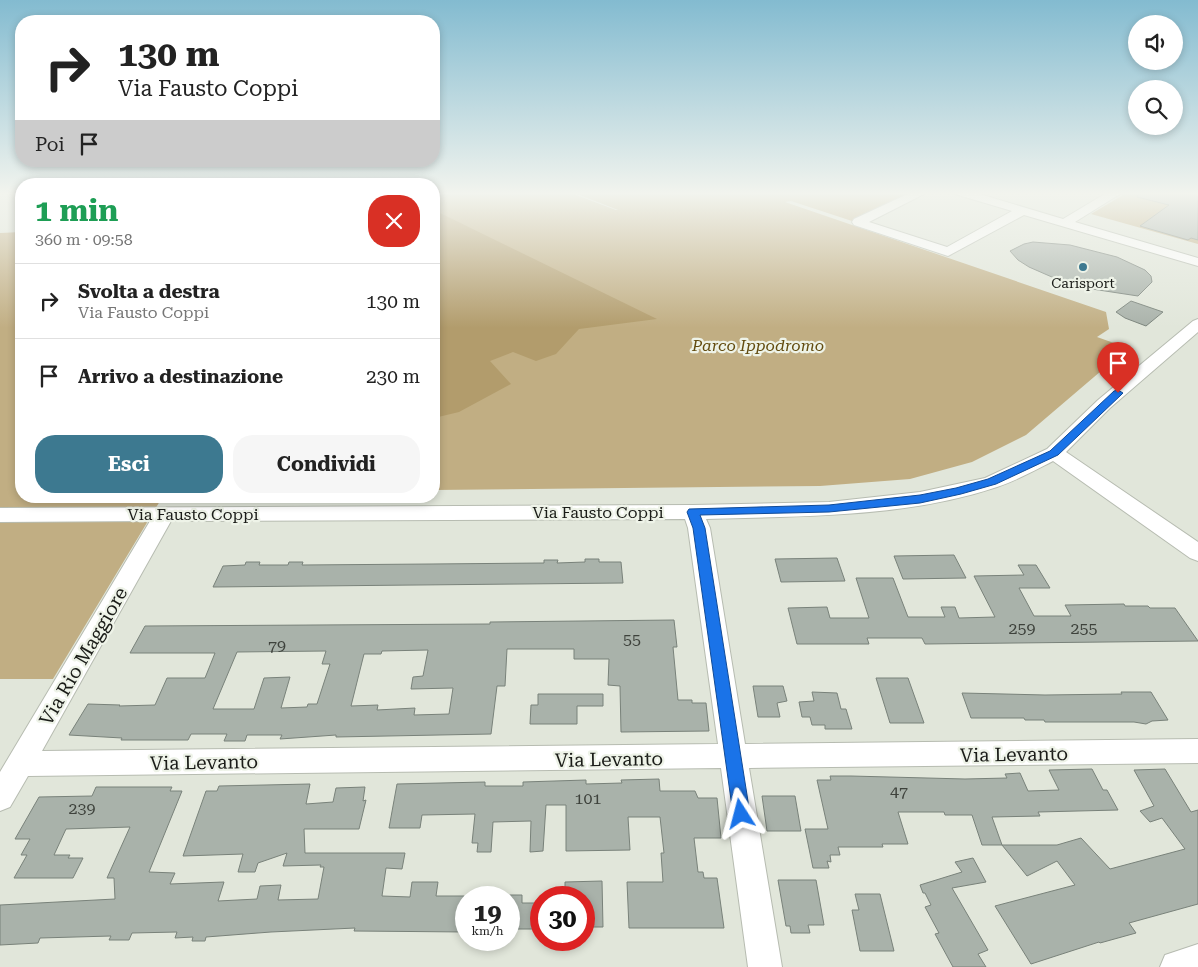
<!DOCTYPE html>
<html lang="it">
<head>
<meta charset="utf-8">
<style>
	:root { --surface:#fff; --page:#f6f6f6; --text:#222; --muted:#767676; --line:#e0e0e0; --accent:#3d7990 }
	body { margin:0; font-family:"Roboto Serif",serif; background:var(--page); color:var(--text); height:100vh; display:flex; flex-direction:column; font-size:19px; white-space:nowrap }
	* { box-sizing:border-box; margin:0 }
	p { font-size:16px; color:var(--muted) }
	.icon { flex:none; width:28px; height:28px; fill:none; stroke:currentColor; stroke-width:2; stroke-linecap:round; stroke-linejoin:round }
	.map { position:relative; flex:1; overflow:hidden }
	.sheet { position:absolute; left:15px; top:178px; width:425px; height:325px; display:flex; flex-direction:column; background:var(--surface); border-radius:20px; box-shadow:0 2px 8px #0003 }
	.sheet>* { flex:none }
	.top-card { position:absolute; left:15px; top:15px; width:425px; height:152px; border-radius:20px; box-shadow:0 2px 8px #0003; background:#fff; color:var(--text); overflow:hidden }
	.buttons { position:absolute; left:1128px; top:15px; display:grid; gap:10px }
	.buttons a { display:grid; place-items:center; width:55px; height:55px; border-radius:50%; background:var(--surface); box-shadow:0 2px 8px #0003; font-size:25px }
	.speed { position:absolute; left:455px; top:886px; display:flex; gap:10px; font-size:25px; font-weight:700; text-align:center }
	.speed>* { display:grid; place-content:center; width:65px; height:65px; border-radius:50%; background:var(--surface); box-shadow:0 2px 8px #0003; line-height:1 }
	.speed small { font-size:12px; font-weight:400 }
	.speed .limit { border:8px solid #d22; background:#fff; color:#111 }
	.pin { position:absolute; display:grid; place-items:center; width:42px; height:42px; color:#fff; margin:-51px -21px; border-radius:50% 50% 50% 0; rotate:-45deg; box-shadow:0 0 5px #0007 }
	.pin .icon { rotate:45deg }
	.me { position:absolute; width:55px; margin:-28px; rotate:351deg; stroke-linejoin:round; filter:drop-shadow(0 0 4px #0008) }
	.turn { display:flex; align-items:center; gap:18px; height:105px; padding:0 20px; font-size:22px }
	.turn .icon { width:65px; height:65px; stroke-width:2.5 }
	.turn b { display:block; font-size:35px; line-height:42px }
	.then { display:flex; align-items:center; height:48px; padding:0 20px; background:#0003; gap:10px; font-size:19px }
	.round { display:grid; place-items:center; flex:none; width:52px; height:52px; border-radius:20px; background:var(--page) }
	.head { display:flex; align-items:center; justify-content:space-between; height:85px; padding:0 20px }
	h1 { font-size:30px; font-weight:700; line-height:38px; color:#1e9e55 }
	.primary-button { display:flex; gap:10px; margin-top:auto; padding:10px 20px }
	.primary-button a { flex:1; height:58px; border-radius:20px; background:var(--accent); color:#fff; font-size:20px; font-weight:700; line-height:58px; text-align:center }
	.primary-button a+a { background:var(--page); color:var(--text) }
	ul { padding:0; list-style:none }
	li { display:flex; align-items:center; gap:15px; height:75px; padding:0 20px; border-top:1px solid var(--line) }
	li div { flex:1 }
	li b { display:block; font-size:19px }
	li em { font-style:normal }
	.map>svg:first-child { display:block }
	.green { fill:#c1ae83 }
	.forest { fill:#b29c6c }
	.building { fill:#a9b2aa; stroke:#79827a; fill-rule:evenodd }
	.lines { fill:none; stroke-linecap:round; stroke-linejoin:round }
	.minor-casing { stroke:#b7bcb1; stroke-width:2 }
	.minor { fill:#fff; fill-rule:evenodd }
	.route { fill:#1a73e8; stroke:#114b97 }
	.poi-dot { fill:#3d7990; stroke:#eef3e8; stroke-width:2 }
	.labels { text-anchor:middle; stroke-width:4.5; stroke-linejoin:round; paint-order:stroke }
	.far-poi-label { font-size:14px; fill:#1a1c18; stroke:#eef3e8 }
	.park-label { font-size:16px; font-style:italic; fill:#634c10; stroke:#eef3e8 }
	.street-label { font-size:16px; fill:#1a1c18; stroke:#eef3e8 }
	.near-number-label { font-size:16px; fill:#3e423c }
	.near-street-label { font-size:19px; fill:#1a1c18; stroke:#eef3e8 }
</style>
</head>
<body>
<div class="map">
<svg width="1198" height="967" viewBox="0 0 1198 967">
	<rect width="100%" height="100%" fill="#e1e6da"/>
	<!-- green -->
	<path class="green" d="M434 192H568L616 210 666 208 618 210 572 192H915L852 221 791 201 785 202 1106 312 1109 329 1097 337 1128 348 1026 435 972 462 910 479 820 486 434 490Z
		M1128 192H1198V244L1091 214Z
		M21 232V496H163L53 679H0V233Z"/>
	<!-- forest -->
	<path class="forest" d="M434 213H440L657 319 579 329 556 354 536 361 513 352 490 361 511 384 459 412 434 418Z"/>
	<!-- building -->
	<path class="building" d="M1138 192H1198V240L1191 238 1188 240 1140 226 1169 205 1137 197Z
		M1033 242 1070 245 1117 257 1145 270 1151 276 1152 282 1138 296 1092 289 1061 281 1029 267 1018 260 1010 251 1024 244Z
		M1131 301 1163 312 1146 326 1125 318 1116 312Z
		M954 555 966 578 903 579 894 556Z
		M837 558 845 581 781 582 775 559Z
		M585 559H599V562H621L623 583 213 587 223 566 245 565 246 562H260L259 565H288L289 562H303L302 565 431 564 544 563V560H558L557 563 585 562Z
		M1018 565H1036L1050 588H1019L1034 616H1071L1065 605 1124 604 1125 606H1148L1150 608H1175L1198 641 925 644 922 638H867L869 644H797L788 608 827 607 830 618H869L856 578H893L908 617H945L941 607H955L959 618 995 617 974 576 1024 575Z
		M674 620 677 647H673L678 700H692V703H706L709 731 621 732 620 686 608 685 609 659H574V649H507L505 686H497L491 734 336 737V735L280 739 282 735H247L245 741H224L227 734H191L188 740H121L122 738 69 735 88 704 120 705 119 706 155 705 167 678H205L215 653H130L145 626 490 624V622ZM428 650 423 676 413 677 411 689 453 688 449 714 414 715 415 708 377 710 378 705 351 706 364 654H381L382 651ZM326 651 322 664H330L317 704H308L307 707 281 708 290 677 264 678 254 709H213L237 652Z
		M876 678H908L924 723H890Z
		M753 686H783L787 701 777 703 780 717H758Z
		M812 692 837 693 841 709H846L852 729H825V725H812L810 717H802L799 702 814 701Z
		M1121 692H1151L1168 720 1152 721 1146 724 1134 722H1045L1044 720H1025L1024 718H971L962 693 1045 695 1122 694Z
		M538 694H603V706H577V724H530L531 705H538Z
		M1092 769 1103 790H1107L1118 810 1038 812 1040 816 992 817 1002 845H982L972 815H945L944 812H898L908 844H882L883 847H838L840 855H830L831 862 827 861 829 868H813L805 829H828L817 780H831L830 776H851L965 779 1007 778 1005 774 1020 773 1028 791 1059 790 1049 770Z
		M1165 769 1191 812 1198 810V904L1129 923 1136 933 1100 943 1099 942 1031 964 995 906 1075 885 1057 861 1027 876 1002 845H1057L1081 838 1110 869 1185 849 1162 818 1150 822 1140 811 1154 806 1134 770Z
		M659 779 660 791H695L698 798H717L721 838H694L698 872H703L704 878H717L724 928H629L627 882H663L661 853H664L660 817H628L630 850 566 851V805H546L543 851 530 852 531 821 493 822 491 852H477L478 843H472L475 814 422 815 420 828H389L397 784 485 782V786H523V782L586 780V784L622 783 621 780Z
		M310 784 306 804 333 802 336 788 365 787 363 801 366 800 359 829H304L305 853H405L402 869 386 868 382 896 410 897 412 882H438L436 896H466V932L354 931 355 928 271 932 206 937 205 941H192L193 937 175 938 177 932 132 933 129 940H109L111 936 40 938 38 943 0 945V905L115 899 114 878H107L130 827 66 829 54 855H70L68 858H83L73 878H14L27 855H21L30 839H15L39 797 92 796 96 787H172L170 791H182L149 872 175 873 170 884 224 882 218 901 257 899 260 886 281 885 278 900 318 899 324 867H320L321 865 283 866 287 853 258 863 255 872H238L243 854 183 856 206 791H217L219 786Z
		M762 796H795L801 831H767Z
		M973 858 986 882 952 888 988 950 978 954 986 967H953L935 934 939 933 925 907 931 905 925 893H923L920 885 962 872 955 862Z
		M778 880H816L824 925H808L810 933H791L790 926H786Z
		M602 881 603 927H584V898H565V882Z
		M855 894H880L894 951H860L852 910H859Z
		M509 895H522V903H540L538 929H509Z"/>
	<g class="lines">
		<!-- minor casing -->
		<g class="minor-casing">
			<path id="minor" d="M912 192H928L869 222 947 247 1012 211 955 194 953 192H973L1063 219 1108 192H1123L1075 222 1198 258V266L1024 215 948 256 854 225 852 222 854 219Z
				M1198 319V332L1110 408 1066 452 1198 542V561L1190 558 1053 461C1035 470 1016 481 997 487 904 518 803 516 706 519L710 528 745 744 1198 739V763L749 768 782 967H748L721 768 28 776 10 807 0 811V772L150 521 0 522V508L693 505 829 502 920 492 985 478 1047 449 1098 400 1193 321ZM685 519 688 528 718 744 42 751 171 521Z
				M1198 944V967H1160L1165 955Z"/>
		</g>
		<!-- minor -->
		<use href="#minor" class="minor"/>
	</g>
	<!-- sky -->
	<linearGradient id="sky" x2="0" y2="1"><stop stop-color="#83bbd0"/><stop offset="0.59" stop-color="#f2f4ee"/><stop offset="1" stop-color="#f2f4ee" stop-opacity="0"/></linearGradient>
	<rect width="1198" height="328" fill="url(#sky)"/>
	<!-- route -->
	<path class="route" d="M1118 390 1123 393 1121 395 1058 455 996 484 961 494 920 503 829 512 700 515 705 528 750 814 747 820 741 822 735 820 733 814 693 528 687 512 689 509 829 505 920 495 956 488 988 479 1050 451 1114 391Z"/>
	<!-- markers -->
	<circle class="poi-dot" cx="1083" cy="267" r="5"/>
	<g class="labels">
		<!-- far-poi labels -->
		<g class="far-poi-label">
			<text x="1083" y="288">Carisport</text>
		</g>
		<!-- park labels -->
		<g class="park-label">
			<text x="758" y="351">Parco Ippodromo</text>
		</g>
		<!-- street labels -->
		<g class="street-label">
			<text x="598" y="518">Via Fausto Coppi</text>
			<text x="193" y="520">Via Fausto Coppi</text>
		</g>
		<!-- near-number labels -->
		<g class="near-number-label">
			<text x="1022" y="634">259</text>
			<text x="1084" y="634">255</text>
			<text x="632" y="645">55</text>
			<text x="277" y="651">79</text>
			<text x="899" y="797">47</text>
			<text x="588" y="804">101</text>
			<text x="82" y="814">239</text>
		</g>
		<!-- near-street labels -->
		<g class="near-street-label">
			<text transform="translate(83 656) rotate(-60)" y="7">Via Rio Maggiore</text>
			<text transform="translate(1014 754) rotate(-1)" y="7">Via Levanto</text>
			<text transform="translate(609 759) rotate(-1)" y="7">Via Levanto</text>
			<text transform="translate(204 762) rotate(-1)" y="7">Via Levanto</text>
		</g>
	</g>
</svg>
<div class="buttons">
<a><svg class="icon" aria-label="sound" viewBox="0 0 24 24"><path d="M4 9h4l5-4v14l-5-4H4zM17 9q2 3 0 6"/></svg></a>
<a><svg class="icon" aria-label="search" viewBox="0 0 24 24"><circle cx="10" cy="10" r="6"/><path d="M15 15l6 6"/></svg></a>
</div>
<div class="speed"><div>19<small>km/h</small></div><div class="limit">30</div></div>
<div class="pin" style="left:1118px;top:393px;background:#d93025"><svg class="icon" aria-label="arrive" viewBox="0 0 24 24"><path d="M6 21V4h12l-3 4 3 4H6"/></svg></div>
<svg class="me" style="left:741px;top:814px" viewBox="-20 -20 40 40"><path d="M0-17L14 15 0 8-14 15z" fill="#1a73e8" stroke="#fff" stroke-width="4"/></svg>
<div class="top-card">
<div class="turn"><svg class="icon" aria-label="right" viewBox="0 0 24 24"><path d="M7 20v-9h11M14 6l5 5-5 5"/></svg><div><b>130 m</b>Via Fausto Coppi</div></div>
<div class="then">Poi<svg class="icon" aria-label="arrive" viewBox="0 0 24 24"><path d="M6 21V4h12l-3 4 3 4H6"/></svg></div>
</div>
<section class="sheet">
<div class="head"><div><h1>1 min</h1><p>360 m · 09:58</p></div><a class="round" style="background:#d93025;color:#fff"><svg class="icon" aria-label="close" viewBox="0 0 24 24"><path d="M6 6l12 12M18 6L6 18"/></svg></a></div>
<ul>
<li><svg class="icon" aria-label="right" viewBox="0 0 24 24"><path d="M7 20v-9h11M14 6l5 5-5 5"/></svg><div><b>Svolta a destra</b><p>Via Fausto Coppi</p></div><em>130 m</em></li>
<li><svg class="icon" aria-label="arrive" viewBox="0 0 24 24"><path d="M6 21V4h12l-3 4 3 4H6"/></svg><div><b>Arrivo a destinazione</b></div><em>230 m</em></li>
</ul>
<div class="primary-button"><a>Esci</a><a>Condividi</a></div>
</section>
</div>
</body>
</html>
